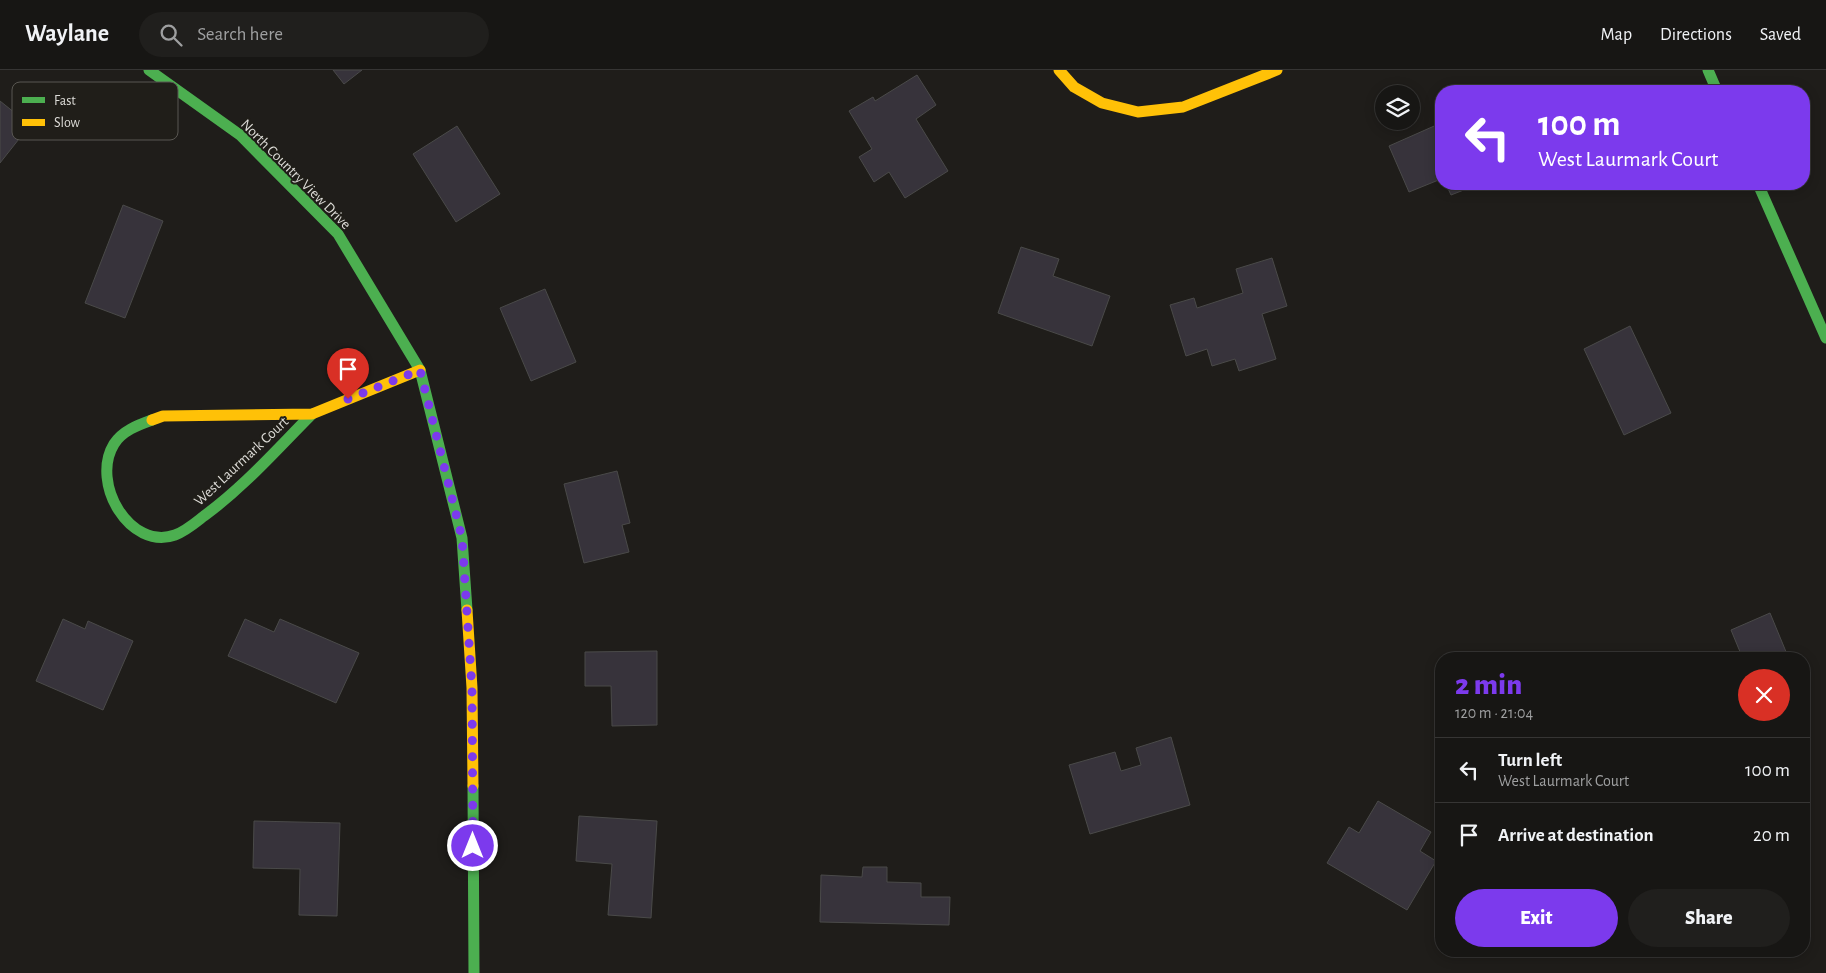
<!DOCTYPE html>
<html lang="en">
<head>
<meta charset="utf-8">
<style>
	:root { --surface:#171614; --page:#201f1d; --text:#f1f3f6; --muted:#9e9fa0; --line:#363534; --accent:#7c3aed }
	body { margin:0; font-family:"Alegreya Sans",sans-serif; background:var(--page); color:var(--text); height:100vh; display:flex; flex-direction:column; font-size:19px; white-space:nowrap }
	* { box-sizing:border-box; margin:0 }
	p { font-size:16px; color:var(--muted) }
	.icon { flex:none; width:28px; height:28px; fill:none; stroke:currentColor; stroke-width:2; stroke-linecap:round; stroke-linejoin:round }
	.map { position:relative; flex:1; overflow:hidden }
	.panel { position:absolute; left:1435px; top:582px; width:375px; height:305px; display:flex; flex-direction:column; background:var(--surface); border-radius:20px; box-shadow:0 2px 12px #0003,0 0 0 1px var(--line) }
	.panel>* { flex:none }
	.hud { position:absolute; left:1435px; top:15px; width:375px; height:105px; border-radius:20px; box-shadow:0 2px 12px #0003,0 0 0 1px var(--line); background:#7c3aed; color:#fff; overflow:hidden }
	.controls { position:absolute; left:1375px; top:15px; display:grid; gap:10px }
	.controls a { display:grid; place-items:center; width:45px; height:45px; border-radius:50%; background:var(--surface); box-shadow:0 2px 12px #0003,0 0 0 1px var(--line); font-size:25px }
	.pin { position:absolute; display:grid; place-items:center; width:42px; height:42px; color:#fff; margin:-51px -21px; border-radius:50% 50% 50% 0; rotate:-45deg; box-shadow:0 0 5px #0007 }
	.pin .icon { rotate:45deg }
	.me { position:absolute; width:55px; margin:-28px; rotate:0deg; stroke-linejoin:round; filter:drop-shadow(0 0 4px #0008) }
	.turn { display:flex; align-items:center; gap:18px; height:105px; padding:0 20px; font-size:22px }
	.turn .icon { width:65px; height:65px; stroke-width:2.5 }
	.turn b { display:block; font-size:35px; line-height:42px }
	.round { display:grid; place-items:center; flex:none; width:52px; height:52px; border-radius:26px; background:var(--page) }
	.head { display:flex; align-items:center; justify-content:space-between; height:85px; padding:0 20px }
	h1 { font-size:30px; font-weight:800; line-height:38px; color:var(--accent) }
	.primary-button { display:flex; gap:10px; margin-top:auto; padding:10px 20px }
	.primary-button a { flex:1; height:58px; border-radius:30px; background:var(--accent); color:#fff; font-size:20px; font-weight:800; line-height:58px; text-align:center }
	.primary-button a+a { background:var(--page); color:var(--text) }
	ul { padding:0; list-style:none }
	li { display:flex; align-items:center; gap:15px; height:65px; padding:0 20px; border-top:1px solid var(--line) }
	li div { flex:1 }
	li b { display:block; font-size:19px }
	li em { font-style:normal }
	header { display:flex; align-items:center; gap:30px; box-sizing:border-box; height:70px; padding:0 25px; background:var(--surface); border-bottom:1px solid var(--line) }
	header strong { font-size:24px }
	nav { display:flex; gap:28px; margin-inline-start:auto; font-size:18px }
	.search { width:350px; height:45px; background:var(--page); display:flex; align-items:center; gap:12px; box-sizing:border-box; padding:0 18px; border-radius:28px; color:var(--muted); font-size:19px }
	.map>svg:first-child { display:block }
	.building { fill:#37333b; stroke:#4a4a49 }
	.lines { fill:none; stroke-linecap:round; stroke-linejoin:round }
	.fast { stroke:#4caf50; stroke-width:11 }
	.slow { stroke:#ffc107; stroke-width:11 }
	.route { stroke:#7c3aed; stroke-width:9; stroke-dasharray:0 16.2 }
	.labels { text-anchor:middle; stroke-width:4; stroke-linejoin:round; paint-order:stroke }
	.street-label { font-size:15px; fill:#dddcd8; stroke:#201e19 }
	.key { fill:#201e19; stroke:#595752; stroke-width:1 }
	.key-label { font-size:14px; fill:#dddcd8 }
</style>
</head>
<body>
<header>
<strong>Waylane</strong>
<div class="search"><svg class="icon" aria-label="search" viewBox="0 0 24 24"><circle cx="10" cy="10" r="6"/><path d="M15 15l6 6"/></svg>Search here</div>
<nav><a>Map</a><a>Directions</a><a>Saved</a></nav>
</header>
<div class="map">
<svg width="1826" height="903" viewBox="0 0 1826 903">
	<rect width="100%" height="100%" fill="#1f1d1a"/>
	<!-- building -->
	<path class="building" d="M333 0H362L344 14Z
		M917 5 936 35 916 49 948 101 905 128 889 102 874 112 859 87 872 79 849 41 873 27 875 31Z
		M0 31 30 55 0 93Z
		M1441 53V109L1409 122 1389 76Z
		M457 56 500 124 456 152 413 84Z
		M1446 114H1479L1451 125Z
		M123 135 163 151 125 248 85 233Z
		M1021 177 1059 189 1053 206 1110 226 1092 276 998 243Z
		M1272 188 1287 236 1262 244 1276 289 1239 301 1235 289 1212 296 1207 279 1186 286 1170 235 1194 228 1197 238 1243 223 1236 199Z
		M545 219 576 292 531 311 500 238Z
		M1630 256 1671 343 1624 365 1584 279Z
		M617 401 630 453 622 455 629 482 584 493 564 414Z
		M1770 543 1789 589H1743L1731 560Z
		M63 549 85 559 88 551 133 571 103 640 36 611Z
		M245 549 274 562 280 549 359 583 336 633 228 586Z
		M657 581V655L612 656 611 616H585V582Z
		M1171 667 1190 735 1090 764 1069 695 1115 682 1121 701 1141 695 1136 678Z
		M1378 731 1431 762 1420 781 1436 791 1407 840 1327 793 1349 757 1359 763Z
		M579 746 657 751 651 848 608 845 612 794 576 791Z
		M254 751 340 753 337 846 299 845 300 799 253 798Z
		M863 797H887V812L921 813V827H950L949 855 820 852 821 805 862 807Z"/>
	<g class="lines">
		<!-- fast -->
		<path class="fast" d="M149 0 240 65 338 164 420 300 462 468 467 540
			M1708 0 1717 21
			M1758 114 1826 268
			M152 350C138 355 122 361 114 374 90 413 130 481 175 465 186 461 195 453 204 446 244 417 277 379 312 344
			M473 716 474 903"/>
		<!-- slow -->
		<path class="slow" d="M1059 0 1074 17 1102 33 1138 42 1183 37 1277 0
			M152 350 163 346 312 344 420 300
			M467 540 472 618 473 716"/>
	</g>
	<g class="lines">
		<!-- route -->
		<path class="route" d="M348 329 420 300 462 468 472 618 473 776"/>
	</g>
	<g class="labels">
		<!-- street labels -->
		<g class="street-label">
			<text transform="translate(296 104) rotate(45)" y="5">North Country View Drive</text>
			<text transform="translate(241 391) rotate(-43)" y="5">West Laurmark Court</text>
		</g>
	</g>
	<!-- legend -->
	<rect x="12" y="12" width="166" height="58" rx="8" class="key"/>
	<rect x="22" y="27" width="23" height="6" fill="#4caf50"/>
	<rect x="22" y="49" width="23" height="7" fill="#ffc107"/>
	<g class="key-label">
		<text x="54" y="35">Fast</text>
		<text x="54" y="57">Slow</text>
	</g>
</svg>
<div class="controls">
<a><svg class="icon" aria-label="layers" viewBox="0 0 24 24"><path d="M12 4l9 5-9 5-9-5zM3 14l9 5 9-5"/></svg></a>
</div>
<div class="pin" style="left:348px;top:329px;background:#d93025"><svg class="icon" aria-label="arrive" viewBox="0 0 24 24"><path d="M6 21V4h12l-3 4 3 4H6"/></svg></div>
<svg class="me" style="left:473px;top:776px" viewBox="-20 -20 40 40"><circle r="17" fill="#7c3aed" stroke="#fff" stroke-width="3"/><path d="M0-11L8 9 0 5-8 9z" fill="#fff"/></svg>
<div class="hud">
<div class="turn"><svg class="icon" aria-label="left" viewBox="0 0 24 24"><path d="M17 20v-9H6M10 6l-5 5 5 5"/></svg><div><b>100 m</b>West Laurmark Court</div></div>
</div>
<section class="panel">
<div class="head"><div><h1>2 min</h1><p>120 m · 21:04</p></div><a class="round" style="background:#d93025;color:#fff"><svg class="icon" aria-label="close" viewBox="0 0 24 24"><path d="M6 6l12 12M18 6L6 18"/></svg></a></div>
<ul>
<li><svg class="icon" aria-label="left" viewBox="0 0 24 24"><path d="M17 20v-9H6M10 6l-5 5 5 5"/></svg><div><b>Turn left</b><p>West Laurmark Court</p></div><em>100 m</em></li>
<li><svg class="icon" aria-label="arrive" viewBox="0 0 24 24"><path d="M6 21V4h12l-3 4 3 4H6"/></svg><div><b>Arrive at destination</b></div><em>20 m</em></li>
</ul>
<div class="primary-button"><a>Exit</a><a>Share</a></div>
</section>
</div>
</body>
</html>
